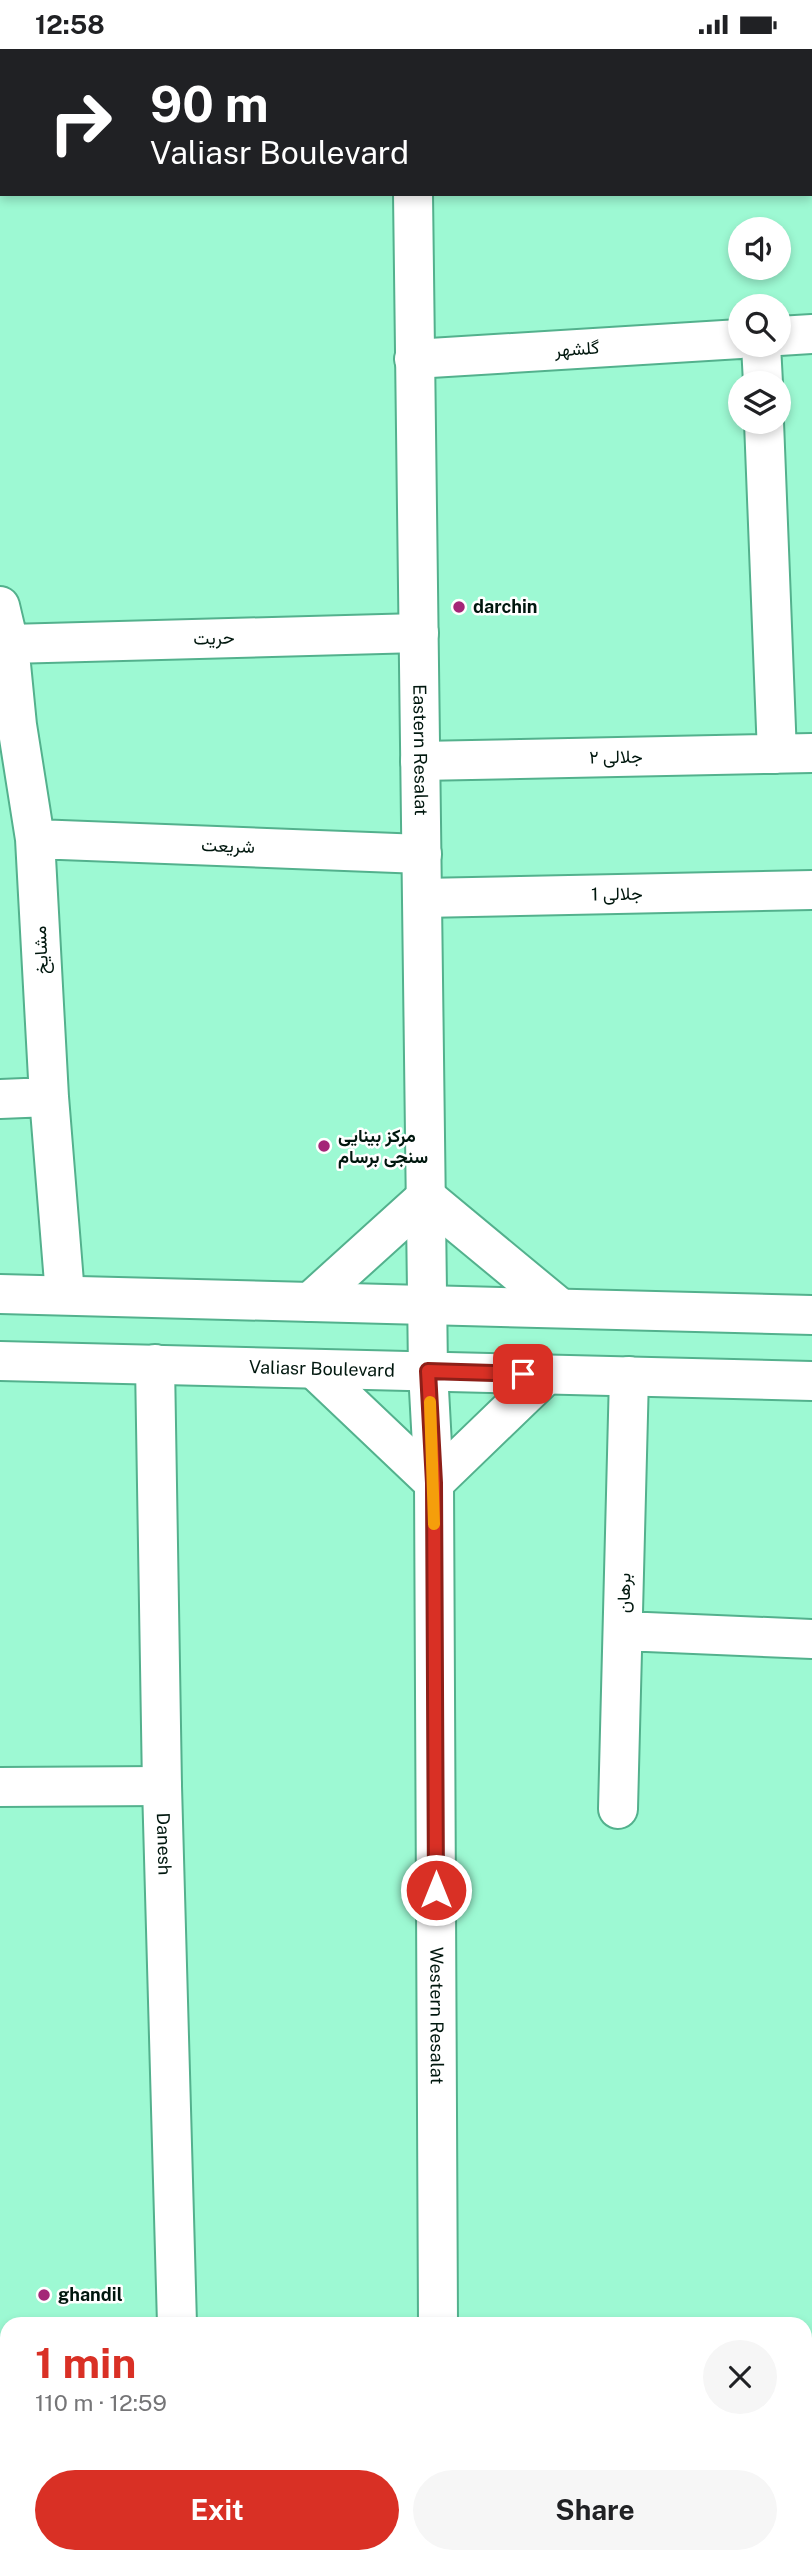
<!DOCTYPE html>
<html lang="en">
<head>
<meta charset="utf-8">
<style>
	:root { --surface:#fff; --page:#f6f6f6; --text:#202124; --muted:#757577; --accent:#d93025 }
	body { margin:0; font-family:"Public Sans",Vazirmatn,sans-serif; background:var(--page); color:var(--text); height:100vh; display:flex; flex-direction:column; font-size:26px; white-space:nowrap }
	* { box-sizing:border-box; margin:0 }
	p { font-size:23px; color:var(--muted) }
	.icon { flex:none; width:38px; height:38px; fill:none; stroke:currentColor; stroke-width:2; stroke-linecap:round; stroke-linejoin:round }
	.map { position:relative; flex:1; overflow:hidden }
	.panel { position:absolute; left:0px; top:2268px; width:812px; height:247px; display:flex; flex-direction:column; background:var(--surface); border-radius:21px 21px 0 0; box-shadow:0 4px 10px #0003 }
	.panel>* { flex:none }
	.banner { position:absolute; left:0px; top:0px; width:812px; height:147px; box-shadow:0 4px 10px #0003; background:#202124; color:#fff; overflow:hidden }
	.controls { position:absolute; left:728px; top:168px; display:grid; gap:14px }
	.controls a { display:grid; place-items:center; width:63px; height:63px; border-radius:50%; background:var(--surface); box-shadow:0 4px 10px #0003; font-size:35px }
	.pin { position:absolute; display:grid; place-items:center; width:60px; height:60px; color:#fff; margin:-30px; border-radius:14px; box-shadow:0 4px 10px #0006 }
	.me { position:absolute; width:77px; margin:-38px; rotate:0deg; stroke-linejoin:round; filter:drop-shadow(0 0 5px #0008) }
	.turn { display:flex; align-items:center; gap:24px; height:147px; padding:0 35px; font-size:32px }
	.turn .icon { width:91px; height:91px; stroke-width:2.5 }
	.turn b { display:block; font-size:49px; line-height:60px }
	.round { display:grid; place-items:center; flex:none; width:74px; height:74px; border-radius:37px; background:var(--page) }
	.overview { display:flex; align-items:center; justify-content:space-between; height:119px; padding:0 35px }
	h1 { font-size:42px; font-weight:700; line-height:52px; color:var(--accent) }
	.cta { display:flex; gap:14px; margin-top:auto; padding:14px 35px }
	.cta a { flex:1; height:80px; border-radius:42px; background:var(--accent); color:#fff; font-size:28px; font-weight:700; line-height:80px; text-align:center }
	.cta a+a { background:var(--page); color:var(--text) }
	.status { display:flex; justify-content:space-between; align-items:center; height:49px; padding:0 35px; background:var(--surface); direction:ltr }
	.status svg { height:19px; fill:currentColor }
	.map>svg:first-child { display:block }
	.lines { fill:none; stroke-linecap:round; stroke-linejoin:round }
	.street-casing { stroke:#53b18d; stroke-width:42 }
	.secondary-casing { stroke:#53b18d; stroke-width:42 }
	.street { stroke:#fff; stroke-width:38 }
	.secondary { stroke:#fff; stroke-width:38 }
	.route-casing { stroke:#8d1f18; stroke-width:18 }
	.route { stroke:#d93025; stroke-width:12 }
	.slow { stroke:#f59e0b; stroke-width:12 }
	.poi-dot { fill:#a42677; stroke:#fff; stroke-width:2.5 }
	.labels { text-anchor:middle; stroke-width:5; stroke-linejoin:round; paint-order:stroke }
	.street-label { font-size:18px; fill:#00170e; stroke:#fff }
	.poi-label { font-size:18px; font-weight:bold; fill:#00170e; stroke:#fff; text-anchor:start }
</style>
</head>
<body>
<div class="status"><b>12:58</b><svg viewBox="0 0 49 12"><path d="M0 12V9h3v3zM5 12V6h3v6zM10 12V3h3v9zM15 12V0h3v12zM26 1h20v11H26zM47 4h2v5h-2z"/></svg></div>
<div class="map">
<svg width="812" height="2514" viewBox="0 0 812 2514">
	<rect width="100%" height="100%" fill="#9df9d3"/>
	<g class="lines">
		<!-- street casing -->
		<g class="street-casing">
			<path id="street" d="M667 2 681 0
				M0 114 2 113
				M779 287 812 285
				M761 296 763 334
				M414 310 740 290
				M764 373 777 705
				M0 557 9 595 17 676 35 790 49 1048 65 1246
				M9 595 419 584
				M420 712 812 704
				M35 790 422 805
				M422 849 812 841
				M0 1050 49 1048
				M623 1582 812 1590
				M0 1738 162 1737
				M618 1760 629 1327
				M0 2474H7"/>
		</g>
		<!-- secondary casing -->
		<g class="secondary-casing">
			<g id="secondary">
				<path d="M411 0V2"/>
				<path id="s1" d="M413 145 428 1322 434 1434 438 2275"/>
				<path d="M0 1245 812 1266"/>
				<path d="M310 1253 426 1148 560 1259"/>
				<path id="s2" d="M0 1312 812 1332"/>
				<path id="s3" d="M155 1315 162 1737 177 2275"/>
				<path d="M315 1321 434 1434 547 1325"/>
				<path d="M183 2508V2514"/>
				<path d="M440 2508V2514"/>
			</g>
		</g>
		<!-- street -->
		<use href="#street" class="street"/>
		<!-- secondary -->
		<use href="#secondary" class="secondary"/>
	</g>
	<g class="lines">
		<!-- route casing -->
		<g class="route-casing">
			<path id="route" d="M436 1841 434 1434 428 1322 523 1325"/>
		</g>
		<!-- route -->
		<use href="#route" class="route"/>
		<!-- slow -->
		<path class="slow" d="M430 1353 434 1475"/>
	</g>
	<!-- markers -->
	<g class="poi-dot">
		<circle cx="459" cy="558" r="7"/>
		<circle cx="324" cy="1097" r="7"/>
		<circle cx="44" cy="2246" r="7"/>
	</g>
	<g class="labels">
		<!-- street labels -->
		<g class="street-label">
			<text transform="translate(577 300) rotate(-4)" y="6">گلشهر</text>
			<text transform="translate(214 589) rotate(-2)" y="6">حریت</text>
			<text dy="6" stroke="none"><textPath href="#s1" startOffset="556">Eastern Resalat</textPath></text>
			<text transform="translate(616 708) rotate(-1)" y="6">جلالی ۲</text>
			<text transform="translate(228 797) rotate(2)" y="6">شریعت</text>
			<text transform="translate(617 845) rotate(-1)" y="6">جلالی 1</text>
			<text transform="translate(41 901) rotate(-93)" y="6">مشایخ</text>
			<text dy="6" stroke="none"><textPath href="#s2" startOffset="322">Valiasr Boulevard</textPath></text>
			<text transform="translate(624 1544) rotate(-89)" y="6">برهان</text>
			<text dy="6" stroke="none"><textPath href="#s3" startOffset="480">Danesh</textPath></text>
			<text dy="6" stroke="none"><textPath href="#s1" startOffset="1822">Western Resalat</textPath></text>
		</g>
		<!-- poi labels -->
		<g class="poi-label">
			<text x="473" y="564">darchin</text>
			<text x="338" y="1093">مرکز بینایی<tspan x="338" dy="21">سنجی برسام</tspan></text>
			<text x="58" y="2252">ghandil</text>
		</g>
	</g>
</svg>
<div class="controls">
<a><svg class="icon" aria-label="sound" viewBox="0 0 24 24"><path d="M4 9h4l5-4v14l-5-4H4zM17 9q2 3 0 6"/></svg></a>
<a><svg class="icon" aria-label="search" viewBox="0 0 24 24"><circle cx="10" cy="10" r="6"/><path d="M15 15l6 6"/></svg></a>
<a><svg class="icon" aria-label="layers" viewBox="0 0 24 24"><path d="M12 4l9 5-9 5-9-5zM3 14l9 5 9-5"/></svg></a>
</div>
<div class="pin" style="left:523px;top:1325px;background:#d93025"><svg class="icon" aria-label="arrive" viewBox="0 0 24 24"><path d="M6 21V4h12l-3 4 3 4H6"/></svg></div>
<svg class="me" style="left:436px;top:1841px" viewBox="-20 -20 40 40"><circle r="17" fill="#d93025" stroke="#fff" stroke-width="3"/><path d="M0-11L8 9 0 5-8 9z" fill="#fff"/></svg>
<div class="banner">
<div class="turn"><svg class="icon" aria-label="right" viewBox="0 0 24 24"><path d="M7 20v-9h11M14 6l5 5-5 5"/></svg><div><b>90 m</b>Valiasr Boulevard</div></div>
</div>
<section class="panel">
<div class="overview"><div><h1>1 min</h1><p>110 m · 12:59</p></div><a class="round"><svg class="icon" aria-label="close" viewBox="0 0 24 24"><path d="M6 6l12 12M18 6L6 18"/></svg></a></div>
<div class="cta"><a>Exit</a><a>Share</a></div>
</section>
</div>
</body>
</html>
